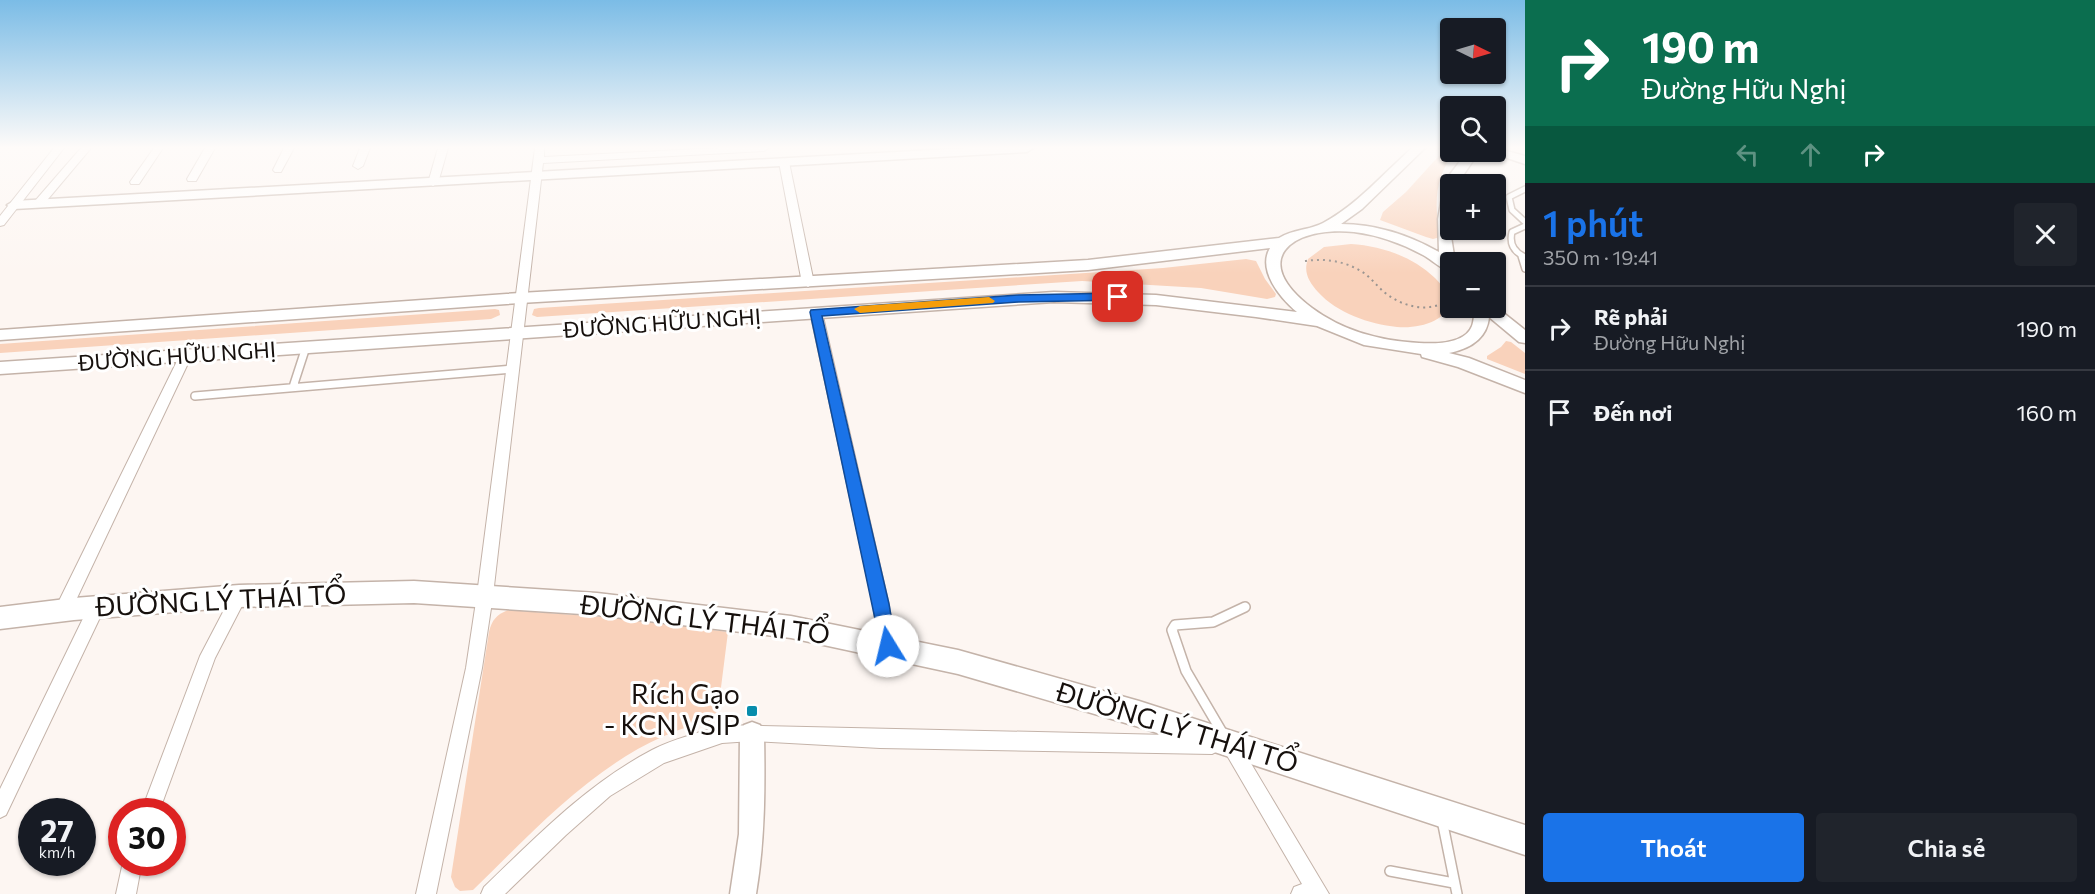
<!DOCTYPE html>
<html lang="vi">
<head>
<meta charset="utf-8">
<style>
	:root { --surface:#171b24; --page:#20242c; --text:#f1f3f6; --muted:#9ea1a6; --line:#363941; --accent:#1a73e8 }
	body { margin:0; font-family:Commissioner,sans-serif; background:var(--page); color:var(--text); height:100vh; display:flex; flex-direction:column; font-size:22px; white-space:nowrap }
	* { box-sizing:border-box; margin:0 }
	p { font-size:20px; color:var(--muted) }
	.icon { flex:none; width:33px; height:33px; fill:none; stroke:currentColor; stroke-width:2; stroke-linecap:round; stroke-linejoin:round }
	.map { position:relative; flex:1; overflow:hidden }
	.sheet { display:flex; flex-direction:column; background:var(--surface); width:570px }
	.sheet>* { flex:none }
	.hud { background:#0b6e4f; color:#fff; overflow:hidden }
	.needle { width:39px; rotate:95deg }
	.fabs { position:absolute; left:1440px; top:18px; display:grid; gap:12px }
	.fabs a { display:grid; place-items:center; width:66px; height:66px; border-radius:6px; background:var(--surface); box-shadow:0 2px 4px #0004; font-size:30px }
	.speed { position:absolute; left:18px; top:798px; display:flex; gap:12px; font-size:30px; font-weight:700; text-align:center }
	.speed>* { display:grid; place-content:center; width:78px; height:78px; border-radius:50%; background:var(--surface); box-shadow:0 2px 4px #0004; line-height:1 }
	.speed small { font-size:15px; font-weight:400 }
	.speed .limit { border:9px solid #d22; background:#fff; color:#111 }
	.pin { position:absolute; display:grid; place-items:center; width:51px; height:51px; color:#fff; margin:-26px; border-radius:12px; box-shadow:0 3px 9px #0006 }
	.me { position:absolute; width:66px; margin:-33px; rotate:351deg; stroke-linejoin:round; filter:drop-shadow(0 0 4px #0008) }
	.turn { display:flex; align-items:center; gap:21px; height:126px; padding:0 18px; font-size:27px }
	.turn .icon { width:78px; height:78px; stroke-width:2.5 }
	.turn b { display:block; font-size:42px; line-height:51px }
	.lanes { display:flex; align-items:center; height:57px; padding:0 18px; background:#0003; justify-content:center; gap:30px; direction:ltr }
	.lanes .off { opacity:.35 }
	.round { display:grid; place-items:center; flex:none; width:63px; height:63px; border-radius:6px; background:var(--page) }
	.headline { display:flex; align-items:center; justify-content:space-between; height:102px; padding:0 18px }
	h1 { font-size:36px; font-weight:600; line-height:45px; color:var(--accent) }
	.primary-button { display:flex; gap:12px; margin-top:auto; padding:12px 18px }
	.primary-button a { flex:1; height:69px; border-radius:6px; background:var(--accent); color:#fff; font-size:24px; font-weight:600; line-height:69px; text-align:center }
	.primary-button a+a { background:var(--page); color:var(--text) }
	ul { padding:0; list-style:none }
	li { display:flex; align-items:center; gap:18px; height:84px; padding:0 18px; border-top:2px solid var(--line) }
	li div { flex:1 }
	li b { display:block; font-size:22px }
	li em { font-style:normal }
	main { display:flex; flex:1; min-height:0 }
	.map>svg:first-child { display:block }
	.green { fill:#f9d2bb }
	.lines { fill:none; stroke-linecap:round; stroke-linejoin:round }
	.lane-far2-casing { stroke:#c4b3a9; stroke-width:8 }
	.lane-far1-casing { stroke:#c4b3a9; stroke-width:10 }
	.lane-casing { stroke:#c4b3a9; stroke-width:12 }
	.street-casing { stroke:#c4b3a9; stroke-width:2 }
	.secondary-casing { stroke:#c4b3a9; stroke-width:3 }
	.primary-casing { stroke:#c4b3a9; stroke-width:3 }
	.path { stroke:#9a9490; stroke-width:2; stroke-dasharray:2 4; stroke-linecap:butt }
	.lane-far2 { stroke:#fff; stroke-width:5 }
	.lane-far1 { stroke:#fff; stroke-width:7 }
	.lane { stroke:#fff; stroke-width:9 }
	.street { fill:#fff; fill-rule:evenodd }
	.secondary { fill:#fff; fill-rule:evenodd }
	.primary { fill:#fff; fill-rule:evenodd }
	.route { fill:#1a73e8; stroke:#114b97; stroke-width:1.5 }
	.slow { fill:#f59e0b }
	.poi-dot { fill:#088dac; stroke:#fff; stroke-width:2 }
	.labels { text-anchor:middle; stroke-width:6; stroke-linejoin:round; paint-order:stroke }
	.street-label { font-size:22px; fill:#16100d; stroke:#fff }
	.near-street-label { font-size:27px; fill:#16100d; stroke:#fff }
	.near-poi-label { font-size:27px; fill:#16100d; stroke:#fff; text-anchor:end }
</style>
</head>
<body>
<main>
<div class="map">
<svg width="1525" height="894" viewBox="0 0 1525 894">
	<rect width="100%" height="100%" fill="#fdf6f2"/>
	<!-- green -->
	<path class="green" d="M1446 148H1450V152H1455C1435 175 1433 207 1441 237L1433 239 1426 237 1380 220 1383 212 1406 192Z
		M1351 244C1381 246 1412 256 1435 278 1470 312 1429 330 1397 327 1369 324 1337 313 1318 292 1309 282 1303 272 1308 259L1324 247Z
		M1246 259 1256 261 1265 279 1276 294 1275 297 1267 299 1201 288 1082 281 537 317 532 315 534 309 539 308 1163 268Z
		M495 309 499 310 500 315 491 319 0 353V344Z
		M1506 341 1511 342 1525 353V374L1487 359V356L1501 347Z
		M508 610 629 619 728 632 717 719C616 739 543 822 473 890L460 891 455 887 451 877 489 632C492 620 496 615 508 610Z"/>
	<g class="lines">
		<!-- lane-far2 casing -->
		<g class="lane-far2-casing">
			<path id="lane-far2" d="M1525 189 1509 197 1512 210 1525 222
				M1525 226 1512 232C1509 244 1514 252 1525 257
				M1521 256 1525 269"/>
		</g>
		<!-- lane-far1 casing -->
		<g class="lane-far1-casing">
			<path id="lane-far1" d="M293 387 306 347
				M195 396 512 369"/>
		</g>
		<!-- lane casing -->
		<g class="lane-casing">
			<path id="lane" d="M1223 734 1186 671 1172 630 1175 625 1213 622 1245 607
				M1442 820 1457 894
				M1390 871 1454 883"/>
		</g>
		<!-- street casing -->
		<g class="street-casing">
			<path id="street" d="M54 148H64L4 225 0 226V216Z
				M81 148H91L43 205H35V201Z
				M154 148H163L139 184H131L130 182Z
				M205 148H215L196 181H188L187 179Z
				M284 148H294L281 172H275L273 170Z
				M360 148H370L363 166 358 169 353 166Z
				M438 148H448L438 183 433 186 428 183Z
				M535 148H544V157L719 148H769L764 151 543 163 493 595 482 668 436 894H416L466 668 477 595Z
				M784 159 789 162 814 283 808 287 802 283 779 162Z
				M816 308 822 312 889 605 895 646 893 651 887 653 881 651 879 646 873 605 810 312Z
				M186 351 192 355 69 615 63 617 57 615 55 610 57 605 180 355Z
				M239 589 244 591 247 596 215 658 159 812H141L200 656 234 591Z
				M97 600 103 602 105 607 6 815 0 818V789L91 602Z
				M722 725 1212 736 1218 739 1221 745 1218 751 1212 754 880 748 752 741 722 743 664 763 610 796 566 835 505 894H481L484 887C536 837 587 784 652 750 673 739 699 733 722 725Z
				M1231 737 1237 740 1329 894H1291L1294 887 1302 884 1225 752 1222 746 1225 740Z
				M123 862H142L136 894H116Z"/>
		</g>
		<!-- secondary casing -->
		<g class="secondary-casing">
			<path id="secondary" d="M968 148H1033L1027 152 14 209 7 205 14 201Z
				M1412 148H1425L1362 209 1341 224C1375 224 1409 235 1439 252L1438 219 1443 192 1450 188V230L1455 262H1450V271C1441 269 1432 260 1423 255 1401 243 1378 235 1354 232 1291 226 1248 260 1312 308 1343 331 1381 341 1419 343 1435 344 1465 344 1472 326 1474 321 1474 313 1475 308L1496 307 1525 330V343L1519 342 1489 317C1487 339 1469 349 1449 353L1469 358 1525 380V393L1458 367 1422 357 1421 354 1364 345 1317 326 1256 317 1156 305 1054 302 0 374V362L1054 292 1156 295 1297 312C1280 298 1257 270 1270 248L1088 270 520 303 0 340V330L520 293 1088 260 1279 238C1294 229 1310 230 1323 223 1357 205 1384 173 1412 148Z
				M1496 148 1525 156V164L1492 153 1496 152Z
				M1467 152H1479L1462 177 1459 184H1450V187H1448L1446 184 1448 177Z
				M752 722 760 725 764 733C765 787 765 840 756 894H730L739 834 740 733 744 725Z"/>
		</g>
		<!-- primary casing -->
		<g class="primary-casing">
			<path id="primary" d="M414 581 597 593 791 616 958 650 1139 701 1525 825V855L1139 727 958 674 791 638 597 615 414 603 239 607 74 620 0 629V607L74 598 239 585Z"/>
		</g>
		<!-- path -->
		<path class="path" d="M1305 261C1325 258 1346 261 1364 273 1371 278 1377 286 1384 292 1401 306 1426 313 1445 302"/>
		<!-- lane-far2 -->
		<use href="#lane-far2" class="lane-far2"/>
		<!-- lane-far1 -->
		<use href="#lane-far1" class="lane-far1"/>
		<!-- lane -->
		<use href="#lane" class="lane"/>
		<!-- street -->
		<use href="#street" class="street"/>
		<!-- secondary -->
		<use href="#secondary" class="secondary"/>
		<!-- primary -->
		<use href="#primary" class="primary"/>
	</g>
	<!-- sky -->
	<linearGradient id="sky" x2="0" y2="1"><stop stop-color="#7bbce6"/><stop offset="0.54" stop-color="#fefbf9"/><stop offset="1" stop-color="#fefbf9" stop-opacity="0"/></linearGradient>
	<rect width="1525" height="273" fill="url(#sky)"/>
	<!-- route -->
	<path class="route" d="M1118 293 1122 294V300L1018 302 822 316 889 604 896 646 893 652 888 654 882 652 810 312 811 310 1018 295Z"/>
	<!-- slow -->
	<path class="slow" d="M989 297 995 301 993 303 860 313 854 309 860 306Z"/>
	<!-- markers -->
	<rect class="poi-dot" x="746" y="705" width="12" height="12" rx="3"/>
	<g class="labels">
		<!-- street labels -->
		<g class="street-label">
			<text transform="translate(662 323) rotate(-4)" y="8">ĐƯỜNG HỮU NGHỊ</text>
			<text transform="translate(177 356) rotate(-4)" y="8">ĐƯỜNG HỮU NGHỊ</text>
		</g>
		<!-- near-street labels -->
		<g class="near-street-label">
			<text transform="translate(221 601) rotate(-3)" y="9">ĐƯỜNG LÝ THÁI TỔ</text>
			<text transform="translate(705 620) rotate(7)" y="9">ĐƯỜNG LÝ THÁI TỔ</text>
			<text transform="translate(1177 728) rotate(17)" y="9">ĐƯỜNG LÝ THÁI TỔ</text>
		</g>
		<!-- near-poi labels -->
		<g class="near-poi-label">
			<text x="740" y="704">Rích Gạo<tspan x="740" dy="31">- KCN VSIP</tspan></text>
		</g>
	</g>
</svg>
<div class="fabs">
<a><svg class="needle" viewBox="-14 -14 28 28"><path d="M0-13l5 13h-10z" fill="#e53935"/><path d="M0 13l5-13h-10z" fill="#9ea1a6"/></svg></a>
<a><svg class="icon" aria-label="search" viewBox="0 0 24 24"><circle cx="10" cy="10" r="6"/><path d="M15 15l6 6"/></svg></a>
<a>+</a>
<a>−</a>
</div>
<div class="speed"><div>27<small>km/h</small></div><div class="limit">30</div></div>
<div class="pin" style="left:1118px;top:297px;background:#d93025"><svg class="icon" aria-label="arrive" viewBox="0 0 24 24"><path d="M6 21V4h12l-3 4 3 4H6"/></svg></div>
<svg class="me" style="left:888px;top:646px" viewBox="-20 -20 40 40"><circle r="19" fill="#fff"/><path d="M0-13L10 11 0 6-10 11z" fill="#1a73e8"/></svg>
</div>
<section class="sheet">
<div class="hud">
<div class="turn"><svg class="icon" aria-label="right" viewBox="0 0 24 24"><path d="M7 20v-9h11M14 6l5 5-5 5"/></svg><div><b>190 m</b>Đường Hữu Nghị</div></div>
<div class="lanes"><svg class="icon off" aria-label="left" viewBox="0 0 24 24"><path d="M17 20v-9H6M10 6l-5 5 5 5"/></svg><svg class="icon off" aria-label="ahead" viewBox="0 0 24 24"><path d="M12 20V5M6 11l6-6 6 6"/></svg><svg class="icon" aria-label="right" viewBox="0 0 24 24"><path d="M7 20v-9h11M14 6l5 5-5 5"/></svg></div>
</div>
<div class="headline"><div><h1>1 phút</h1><p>350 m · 19:41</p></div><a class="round"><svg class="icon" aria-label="close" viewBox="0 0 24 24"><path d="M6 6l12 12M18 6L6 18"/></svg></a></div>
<ul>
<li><svg class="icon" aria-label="right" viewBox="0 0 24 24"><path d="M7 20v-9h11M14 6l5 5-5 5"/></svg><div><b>Rẽ phải</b><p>Đường Hữu Nghị</p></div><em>190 m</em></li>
<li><svg class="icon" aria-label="arrive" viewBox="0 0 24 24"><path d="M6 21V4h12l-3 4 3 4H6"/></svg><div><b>Đến nơi</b></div><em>160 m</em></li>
</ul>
<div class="primary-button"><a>Thoát</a><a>Chia sẻ</a></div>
</section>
</main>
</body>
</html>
